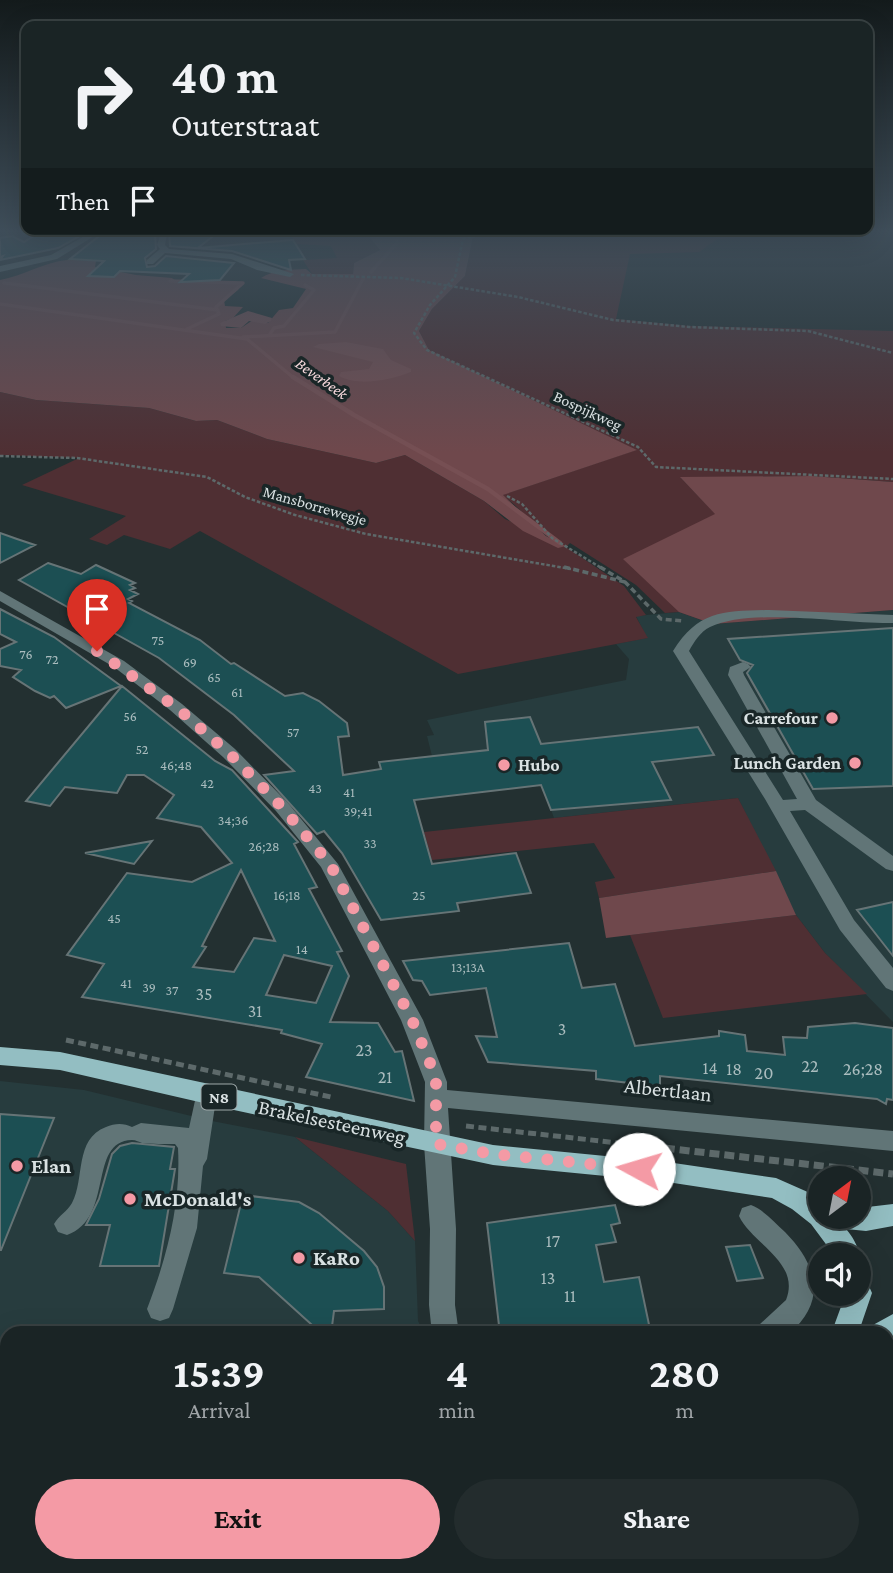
<!DOCTYPE html>
<html lang="en">
<head>
<meta charset="utf-8">
<style>
	:root { --surface:#1a2425; --page:#232c2d; --text:#f1f3f6; --muted:#9fa4a7; --line:#384142; --accent:#f49aa5 }
	body { margin:0; font-family:"Crimson Pro",serif; background:var(--page); color:var(--text); height:100vh; display:flex; flex-direction:column; font-size:26px; white-space:nowrap }
	* { box-sizing:border-box; margin:0 }
	p { font-size:23px; color:var(--muted) }
	.icon { flex:none; width:38px; height:38px; fill:none; stroke:currentColor; stroke-width:2; stroke-linecap:round; stroke-linejoin:round }
	.map { position:relative; flex:1; overflow:hidden }
	.drawer { position:absolute; left:0px; top:1326px; width:894px; height:247px; display:flex; flex-direction:column; background:var(--surface); border-radius:21px 21px 0 0; box-shadow:0 7px 28px #0002,0 0 0 2px var(--line) }
	.drawer>* { flex:none }
	.guide { position:absolute; left:21px; top:21px; width:852px; height:214px; border-radius:14px; box-shadow:0 7px 28px #0002,0 0 0 2px var(--line); background:#1a2425; color:var(--text); overflow:hidden }
	.needle { width:46px; rotate:32deg }
	.fabs { position:absolute; left:808px; top:1166px; display:grid; gap:14px }
	.fabs a { display:grid; place-items:center; width:63px; height:63px; border-radius:50%; background:var(--surface); box-shadow:0 7px 28px #0002,0 0 0 2px var(--line); font-size:35px }
	.pin { position:absolute; display:grid; place-items:center; width:60px; height:60px; color:#fff; margin:-72px -30px; border-radius:50% 50% 50% 0; rotate:-45deg; box-shadow:0 0 7px #0007 }
	.pin .icon { rotate:45deg }
	.me { position:absolute; width:77px; margin:-38px; rotate:276deg; stroke-linejoin:round; filter:drop-shadow(0 0 5px #0008) }
	.turn { display:flex; align-items:center; gap:24px; height:147px; padding:0 35px; font-size:32px }
	.turn .icon { width:91px; height:91px; stroke-width:2.5 }
	.turn b { display:block; font-size:49px; line-height:60px }
	.then { display:flex; align-items:center; height:66px; padding:0 35px; background:#0003; gap:14px; font-size:26px }
	.eta { display:flex; justify-content:space-evenly; align-items:center; height:119px; text-align:center }
	.eta b { font-size:42px; font-weight:700; line-height:49px }
	.button { display:flex; gap:14px; margin-top:auto; padding:14px 35px }
	.button a { flex:1; height:80px; border-radius:42px; background:var(--accent); color:#111; font-size:28px; font-weight:700; line-height:80px; text-align:center }
	.button a+a { background:var(--page); color:var(--text) }
	.map>svg:first-child { display:block }
	.built { fill:#273c3e }
	.green { fill:#4f2f33 }
	.forest { fill:#6f484c }
	.water { fill:#764f53 }
	.lines { fill:none; stroke-linecap:round; stroke-linejoin:round }
	.stream-far1 { stroke:#764f53; stroke-width:3.5 }
	.stream { stroke:#764f53; stroke-width:4.5 }
	.building { fill:#1c4f53; stroke:#667476; stroke-width:2; fill-rule:evenodd }
	.path-far3 { stroke:#5d696a; stroke-width:2.5; stroke-dasharray:3.5 2; stroke-linecap:butt }
	.path-far2 { stroke:#5d696a; stroke-width:3.5; stroke-dasharray:6 3.5; stroke-linecap:butt }
	.path-far1 { stroke:#5d696a; stroke-width:5; stroke-dasharray:8 4.5; stroke-linecap:butt }
	.path { stroke:#5d696a; stroke-width:7; stroke-dasharray:10 5; stroke-linecap:butt }
	.minor { fill:#617577; fill-rule:evenodd }
	.major { fill:#93bec2; fill-rule:evenodd }
	.route { stroke:#f49aa5; stroke-width:12; stroke-dasharray:0 21.6 }
	.poi-dot { fill:#f49aa5; stroke:#192627; stroke-width:2.5 }
	.labels { text-anchor:middle; stroke-width:7; stroke-linejoin:round; paint-order:stroke }
	.number-label { font-size:14px; fill:#aabcbe }
	.far-water-label { font-size:16px; font-style:italic; fill:#f8dadd; stroke:#192627 }
	.far-street-label { font-size:16px; fill:#d9e1e2; stroke:#192627 }
	.shield { fill:#192627; stroke:#9fa9aa; stroke-width:2 }
	.shield-label { font-size:16px; font-weight:bold; fill:#d9e1e2 }
	.poi-label { font-size:18px; font-weight:bold; fill:#d9e1e2; stroke:#192627; text-anchor:end }
	.near-number-label { font-size:18px; fill:#aabcbe }
	.near-street-label { font-size:21px; fill:#d9e1e2; stroke:#192627 }
	.near-poi-label { font-size:21px; font-weight:bold; fill:#d9e1e2; stroke:#192627; text-anchor:start }
</style>
</head>
<body>
<div class="map">
<svg width="893" height="1573" viewBox="0 0 893 1573">
	<rect width="100%" height="100%" fill="#233031"/>
	<!-- built -->
	<path class="built" d="M893 610V1022L825 953 796 915 738 798 554 818 542 785 388 800 379 762 432 756 427 736 434 735 427 720 626 680 629 659 616 644 647 638 636 616 679 612 713 624Z
		M0 1081 84 1090 212 1121 295 1137 388 1211 415 1241 418 1321 424 1333 7 1334V1566H27L25 1573H0Z"/>
	<!-- green -->
	<path class="green" d="M289 233H366L380 250 354 263 353 274H312L303 260 337 258 331 246 297 244Z
		M487 233H825L717 239 699 252 630 254 616 319 689 326 893 331V482L812 476 681 478 753 553 713 624 679 612 665 613 636 585 570 543 566 547 624 586 646 615 636 617 648 638 458 674 200 531 170 549 124 535 107 545 89 539 126 516 22 485 79 458 0 455V392L36 400 149 408 196 421 217 420 267 439 376 463 405 455 484 501 505 519 565 546C540 533 524 511 502 495L636 450 429 350 419 331 432 309 465 276 473 237Z
		M738 798 776 871 599 898 595 882 615 878 594 843 432 860 424 832Z
		M796 915 825 953 867 994 663 1018 630 935Z
		M295 1137 406 1164 415 1241 388 1211Z"/>
	<!-- forest -->
	<path class="forest" d="M366 233H487L473 237 465 276 432 309 419 331 429 350 637 450 503 495 546 536 566 546 558 548 523 531 484 501 405 455 376 463 267 439 217 420 196 421 149 408 36 400 0 392V280C23 276 44 262 67 260 76 259 86 261 96 261L95 267 136 275 172 278 177 282 241 283 238 290 224 300 225 306 243 307 233 318 225 321 226 328H241L253 320 268 323 279 310 293 308 306 289 261 278C275 269 290 270 306 269L312 274H353L354 263 380 250Z
		M812 476 893 482V610L713 624 679 612 623 559 715 514 680 477Z
		M776 871 796 915 606 938 599 898Z"/>
	<!-- water -->
	<path class="water" d="M248 311 272 318 271 321 265 324 249 321 241 328 221 326 220 323Z
		M346 342 383 349 391 360 411 369V372C391 380 358 387 339 376L341 372 369 369 373 362 313 347 319 344Z"/>
	<g class="lines">
		<!-- stream-far1 -->
		<path class="stream-far1" d="M371 234 378 238H397V243L371 272
			M397 238 479 233
			M170 281 243 283 216 307 219 314 187 329
			M4 283 218 310
			M0 304 247 339 295 379
			M270 334 274 328 284 326 310 295 314 290 305 285
			M243 337 335 332 363 279"/>
		<!-- stream -->
		<path class="stream" d="M293 377 354 415 488 489 560 543"/>
	</g>
	<!-- building -->
	<path class="building" d="M38 233H85L58 248 0 260 3 256 0 257V238L12 236 24 242Z
		M103 233 155 234 156 249 145 258 147 267 155 266 166 256 234 263 220 280 180 282 189 274 120 271 114 277 88 276 104 261 70 259Z
		M169 233H217L198 248 293 240 305 259 289 260 291 270 232 251 170 246Z
		M0 533 17 539 35 545 0 563Z
		M48 563 81 574 96 565 135 583 130 585 135 588 130 590 138 594 128 599 132 601 129 603 200 640 231 664 234 663 285 696 303 693 319 701 347 723 349 736 338 737 343 775 381 769 379 762 488 750 485 722 530 717 541 744 698 727 714 755 652 762 671 800 551 810 541 785 414 800 432 864 516 853 531 893 457 903 459 911 381 920 342 853 324 831 317 834 264 775 294 771 234 715 159 658 19 580Z
		M0 609 54 637 121 686 66 708 54 696 50 698 35 691 13 677 21 670 0 666V649L16 642 0 634Z
		M893 628V786L813 789 747 673 753 665 740 660 728 639Z
		M122 686 215 761 232 770 298 842 294 844 317 887 309 889 342 951 337 952 349 976 330 1022 378 1023 395 1052 402 1051 414 1101 306 1077 322 1044 281 1033 282 1030 82 997 104 964 67 955 127 873 192 882 232 863 201 827 157 818 174 795 144 775H127L117 793 65 787 50 806 26 801ZM241 870 275 941 254 938 234 972 193 967 206 947 202 946ZM284 955 332 966 316 1003 266 995Z
		M152 841 134 864 85 853Z
		M893 902V956L857 910Z
		M569 943 582 988 615 984 635 1046 719 1036V1031L745 1035 747 1051 785 1055 783 1037 807 1038 808 1027 855 1023 893 1028V1100L887 1099 886 1104 877 1099 660 1076V1086L638 1084 596 1079V1071L488 1062 476 1036 497 1037 486 988 430 995 422 981 413 980 403 961Z
		M0 1114 54 1118 1 1250H0Z
		M132 1143 174 1147 170 1169H175L159 1266H100L110 1225H86L99 1199 112 1154 120 1146Z
		M243 1195 299 1202 319 1213 364 1251 377 1267 384 1287V1309L334 1311 331 1334H322L259 1277 224 1273Z
		M615 1205 620 1223 611 1225 616 1242 596 1245 604 1282 639 1277 651 1334H500L487 1223Z
		M750 1245 763 1278 737 1281 726 1247Z"/>
	<g class="lines">
		<!-- path-far3 -->
		<path class="path-far3" d="M487 233 463 239 455 277 430 305 414 333 427 350 638 447 656 467 893 479
			M301 275 401 278 518 297 613 320 689 327 808 331 893 353
			M0 456 77 458 207 477 245 497 295 515 366 534 571 569
			M507 496 522 504 552 538 603 569"/>
		<!-- path-far2 -->
		<path class="path-far2" d="M564 567 625 582
			M600 567 625 582 661 619 684 621"/>
		<!-- path-far1 -->
		<path class="path-far1" d="M66 1040 331 1097
			M466 1126 636 1145"/>
		<!-- path -->
		<path class="path" d="M620 1143 893 1174
			M887 1384 893 1380
			M684 1573 688 1566"/>
		<!-- minor -->
		<path class="minor" d="M90 233H99L57 259 0 272V266L51 255Z
			M157 233 167 234 165 245 169 249 232 254 294 274 290 277 257 270 231 259 165 253 153 264H147V260L160 249 157 245 160 236Z
			M0 591 124 661 182 704 235 749 288 803 338 864 423 1020 447 1082V1090L893 1131V1151L448 1108 456 1229 455 1305 459 1334H432L429 1305 430 1229 424 1144 425 1082 401 1020 321 867 276 811 223 757 170 710 114 667 0 601Z
			M769 610 893 615V623C844 624 752 607 710 627 700 632 694 642 689 651L783 800 797 799 728 675 730 667 743 662 748 664 751 667 743 672 744 675 816 800 893 856V871L886 869 805 810 790 811 854 920 893 968V991L886 988 840 930 765 799 673 651C699 610 724 611 769 610Z
			M206 1084 214 1087 217 1093 207 1159 203 1166 197 1228 173 1309 169 1318 160 1321 151 1318 147 1309C167 1257 181 1204 178 1148L175 1144C164 1144 153 1144 142 1143 139 1142 136 1140 132 1140 87 1141 115 1218 67 1235L58 1232 54 1224C59 1215 67 1212 72 1203 85 1179 74 1139 106 1127 115 1123 124 1123 132 1127L141 1123 189 1128 198 1087Z
			M751 1205C764 1210 774 1222 785 1232 817 1265 828 1300 789 1334H756L759 1325 786 1300C801 1262 752 1244 739 1216L742 1208Z
			M0 1343 7 1344V1370L0 1369Z
			M452 1566H482L483 1573H451Z"/>
		<!-- major -->
		<path class="major" d="M0 1047 60 1052 493 1145 667 1162 776 1178 810 1193 821 1202V1216H859V1208L893 1204V1226L866 1231 846 1229C853 1237 857 1245 860 1255L859 1256 834 1255 811 1224 792 1209 772 1198 667 1182 493 1165 234 1110 60 1070 0 1065Z
			M859 1281 868 1284 872 1293 858 1334H831L846 1293H859Z
			M893 1314V1343L887 1345V1334H870L873 1325Z
			M621 1566H653L651 1573H618Z"/>
	</g>
	<!-- sky -->
	<linearGradient id="sky" x2="0" y2="1"><stop stop-color="#131a1b"/><stop offset="0.51" stop-color="#3f4e5a"/><stop offset="1" stop-color="#3f4e5a" stop-opacity="0"/></linearGradient>
	<rect width="893" height="453" fill="url(#sky)"/>
	<g class="lines">
		<!-- route -->
		<path class="route" d="M97 651 176 707 229 753 282 807 330 864 412 1020 430 1063 436 1083V1144L493 1154 639 1169"/>
	</g>
	<!-- markers -->
	<g class="poi-dot">
		<circle cx="832" cy="718" r="7"/>
		<circle cx="855" cy="763" r="7"/>
		<circle cx="504" cy="765" r="7"/>
		<circle cx="17" cy="1166" r="7"/>
		<circle cx="130" cy="1199" r="7"/>
		<circle cx="299" cy="1258" r="7"/>
	</g>
	<g class="labels">
		<!-- number labels -->
		<g class="number-label">
			<text x="158" y="645">75</text>
			<text x="26" y="659">76</text>
			<text x="52" y="664">72</text>
			<text x="190" y="667">69</text>
			<text x="214" y="682">65</text>
			<text x="237" y="697">61</text>
			<text x="130" y="721">56</text>
			<text x="293" y="737">57</text>
			<text x="142" y="754">52</text>
			<text x="176" y="770">46;48</text>
			<text x="207" y="788">42</text>
			<text x="315" y="793">43</text>
			<text x="349" y="797">41</text>
			<text x="358" y="816">39;41</text>
			<text x="233" y="825">34;36</text>
			<text x="370" y="848">33</text>
			<text x="264" y="851">26;28</text>
			<text x="287" y="900">16;18</text>
			<text x="419" y="900">25</text>
			<text x="114" y="923">45</text>
			<text x="302" y="954">14</text>
			<text x="468" y="972">13;13A</text>
			<text x="126" y="988">41</text>
			<text x="149" y="992">39</text>
			<text x="172" y="995">37</text>
		</g>
		<!-- far-water labels -->
		<g class="far-water-label">
			<text transform="translate(322 378) rotate(35)" y="6">Beverbeek</text>
		</g>
		<!-- far-street labels -->
		<g class="far-street-label">
			<text transform="translate(588 410) rotate(25)" y="6">Bospijkweg</text>
			<text transform="translate(315 505) rotate(16)" y="6">Mansborrewegje</text>
		</g>
		<!-- shield labels -->
		<rect class="shield" x="201.5" y="1084.5" width="35" height="25" rx="5"/>
		<g class="shield-label">
			<text x="219" y="1103">N8</text>
		</g>
		<!-- poi labels -->
		<g class="poi-label">
			<text x="818" y="724">Carrefour</text>
			<text x="841" y="769">Lunch Garden</text>
			<text x="518" y="771" text-anchor="start">Hubo</text>
		</g>
		<!-- near-number labels -->
		<g class="near-number-label">
			<text x="204" y="1000">35</text>
			<text x="255" y="1017">31</text>
			<text x="562" y="1035">3</text>
			<text x="364" y="1056">23</text>
			<text x="810" y="1072">22</text>
			<text x="710" y="1074">14</text>
			<text x="734" y="1075">18</text>
			<text x="863" y="1075">26;28</text>
			<text x="764" y="1079">20</text>
			<text x="385" y="1083">21</text>
			<text x="553" y="1247">17</text>
			<text x="548" y="1284">13</text>
			<text x="570" y="1302">11</text>
		</g>
		<!-- near-street labels -->
		<g class="near-street-label">
			<text transform="translate(668 1090) rotate(6)" y="7">Albertlaan</text>
			<text transform="translate(332 1122) rotate(12)" y="7">Brakelsesteenweg</text>
		</g>
		<!-- near-poi labels -->
		<g class="near-poi-label">
			<text x="31" y="1173">Elan</text>
			<text x="144" y="1206">McDonald's</text>
			<text x="313" y="1265">KaRo</text>
		</g>
	</g>
</svg>
<div class="fabs">
<a><svg class="needle" viewBox="-14 -14 28 28"><path d="M0-13l5 13h-10z" fill="#e53935"/><path d="M0 13l5-13h-10z" fill="#9fa4a7"/></svg></a>
<a><svg class="icon" aria-label="sound" viewBox="0 0 24 24"><path d="M4 9h4l5-4v14l-5-4H4zM17 9q2 3 0 6"/></svg></a>
</div>
<div class="pin" style="left:97px;top:651px;background:#d93025"><svg class="icon" aria-label="arrive" viewBox="0 0 24 24"><path d="M6 21V4h12l-3 4 3 4H6"/></svg></div>
<svg class="me" style="left:639px;top:1169px" viewBox="-20 -20 40 40"><circle r="19" fill="#fff"/><path d="M0-13L10 11 0 6-10 11z" fill="#f49aa5"/></svg>
<div class="guide">
<div class="turn"><svg class="icon" aria-label="right" viewBox="0 0 24 24"><path d="M7 20v-9h11M14 6l5 5-5 5"/></svg><div><b>40 m</b>Outerstraat</div></div>
<div class="then">Then<svg class="icon" aria-label="arrive" viewBox="0 0 24 24"><path d="M6 21V4h12l-3 4 3 4H6"/></svg></div>
</div>
<section class="drawer">
<div class="eta">
<div><b>15:39</b><p>Arrival</p></div>
<div><b>4</b><p>min</p></div>
<div><b>280</b><p>m</p></div>
</div>
<div class="button"><a>Exit</a><a>Share</a></div>
</section>
</div>
</body>
</html>
